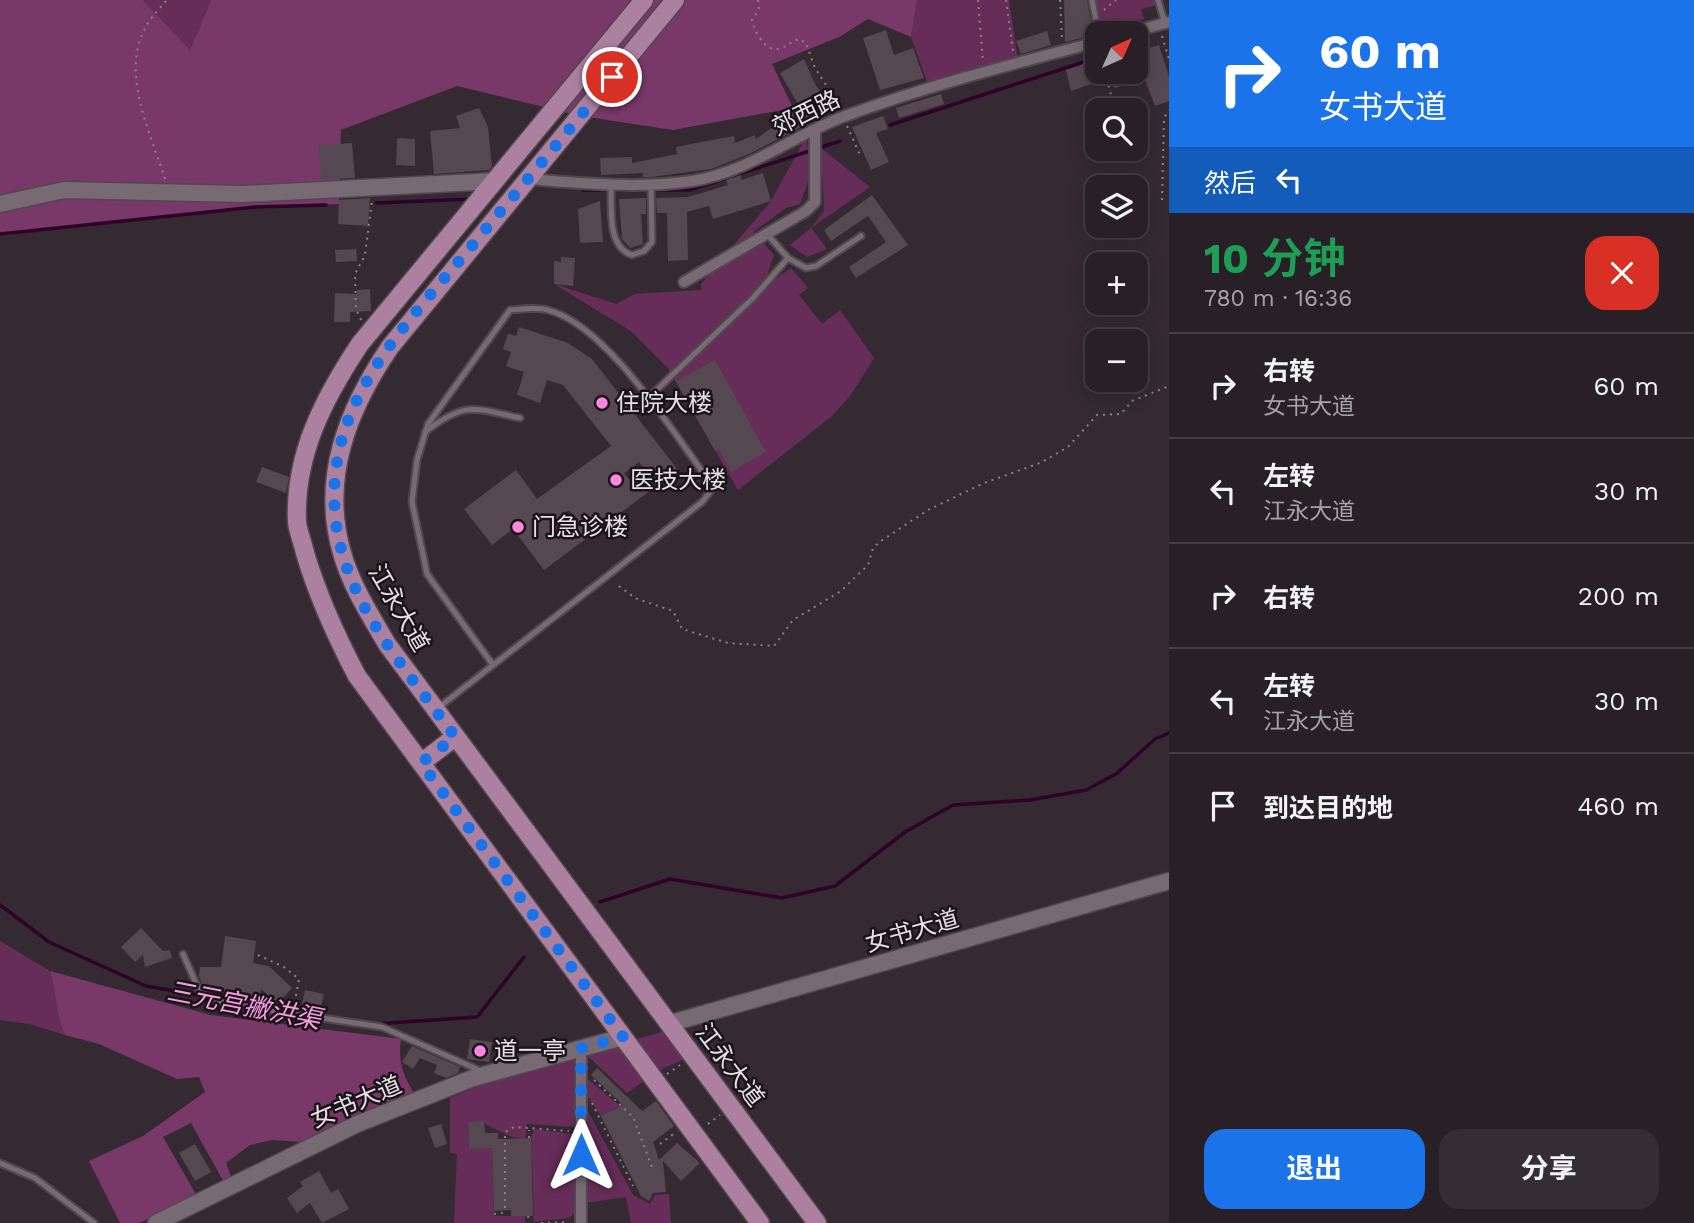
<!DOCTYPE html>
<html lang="zh">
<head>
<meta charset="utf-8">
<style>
	:root { --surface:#282026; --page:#342d32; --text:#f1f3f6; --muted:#a5a3a7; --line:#443e43; --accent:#1a73e8 }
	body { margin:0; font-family:"Work Sans","Noto Sans SC",sans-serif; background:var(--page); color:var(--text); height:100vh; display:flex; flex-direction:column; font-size:26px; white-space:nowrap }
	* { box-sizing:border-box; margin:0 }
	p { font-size:23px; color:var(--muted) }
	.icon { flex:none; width:38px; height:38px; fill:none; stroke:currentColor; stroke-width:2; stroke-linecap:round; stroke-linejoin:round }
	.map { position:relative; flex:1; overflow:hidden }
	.sheet { display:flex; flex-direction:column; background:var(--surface); width:525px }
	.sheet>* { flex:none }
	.banner { background:#1a73e8; color:#fff; overflow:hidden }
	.needle { width:46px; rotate:45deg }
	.fabs { position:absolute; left:1085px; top:21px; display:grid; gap:14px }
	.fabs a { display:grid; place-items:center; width:63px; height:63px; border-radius:14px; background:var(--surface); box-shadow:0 4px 18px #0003,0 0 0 2px var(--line); font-size:35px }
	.pin { position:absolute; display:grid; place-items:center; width:60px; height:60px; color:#fff; margin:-30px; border:4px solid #fff; border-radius:50%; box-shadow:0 2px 7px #0007 }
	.me { position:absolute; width:77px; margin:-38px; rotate:0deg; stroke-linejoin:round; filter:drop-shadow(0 0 5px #0008) }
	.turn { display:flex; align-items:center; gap:24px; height:147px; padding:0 35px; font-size:32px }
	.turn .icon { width:91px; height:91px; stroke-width:2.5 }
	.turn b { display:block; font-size:49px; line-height:60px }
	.then { display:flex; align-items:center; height:66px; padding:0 35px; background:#0003; gap:14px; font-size:26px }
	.round { display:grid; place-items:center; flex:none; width:74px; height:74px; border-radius:21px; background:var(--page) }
	.head { display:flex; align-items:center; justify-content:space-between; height:119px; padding:0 35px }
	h1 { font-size:42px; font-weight:700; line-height:52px; color:#1e9e55 }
	.cta { display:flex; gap:14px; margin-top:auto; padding:14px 35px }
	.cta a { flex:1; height:80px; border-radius:21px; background:var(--accent); color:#fff; font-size:28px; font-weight:700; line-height:80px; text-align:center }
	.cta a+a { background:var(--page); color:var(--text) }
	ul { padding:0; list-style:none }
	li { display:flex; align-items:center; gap:21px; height:105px; padding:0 35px; border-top:2px solid var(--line) }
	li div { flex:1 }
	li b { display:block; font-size:26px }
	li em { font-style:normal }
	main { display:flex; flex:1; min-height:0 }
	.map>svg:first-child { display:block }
	.green { fill:#672d59 }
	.forest { fill:#783969 }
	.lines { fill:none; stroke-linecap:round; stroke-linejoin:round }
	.stream { stroke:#2f0327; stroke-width:3.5 }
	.building { fill:#554851; fill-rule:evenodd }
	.lane-casing { stroke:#52474f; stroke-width:9 }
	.street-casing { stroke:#52474f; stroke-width:14 }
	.secondary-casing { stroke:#52474f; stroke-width:19 }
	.primary-casing { stroke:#52474f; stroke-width:21 }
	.path { stroke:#8b8188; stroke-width:2; stroke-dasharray:2 5; stroke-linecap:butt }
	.lane { stroke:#776a73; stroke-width:5 }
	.street { stroke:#776a73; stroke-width:10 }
	.secondary { stroke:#776a73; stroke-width:16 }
	.primary { stroke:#ab819f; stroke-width:18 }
	.route { stroke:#1a73e8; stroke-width:12; stroke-dasharray:0 21.6 }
	.poi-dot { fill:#fe86e1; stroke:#1a1418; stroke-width:2.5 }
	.labels { text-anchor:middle; stroke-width:5; stroke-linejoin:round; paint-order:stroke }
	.street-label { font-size:24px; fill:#e7dfe5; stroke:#1a1418 }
	.poi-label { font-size:24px; fill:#e7dfe5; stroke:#1a1418; text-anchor:start }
	.water-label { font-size:26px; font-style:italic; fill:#f79be0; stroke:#1a1418 }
</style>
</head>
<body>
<main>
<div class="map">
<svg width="1169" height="1223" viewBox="0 0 1169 1223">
	<rect width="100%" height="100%" fill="#352a32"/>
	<!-- green -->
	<path class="green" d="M143 0H211L190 50Z
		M917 0H1009L1018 62 929 87 911 37Z
		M1095 0H1155L1157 5 1141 9 1144 19 1101 30Z
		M806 137 812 170 800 204 786 208 753 232 774 255 763 288 791 268 808 288 799 295 822 324 840 310 874 358 851 395 832 416 738 490 667 367 631 331 554 284 616 304 635 294 701 290V284L771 201Z
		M821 148 870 187 811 228 827 249 807 257 790 245 811 228 824 211Z
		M0 941 50 971C57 995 55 1012 65 1035L29 1024 0 1020Z
		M665 1031 684 1059 658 1071 627 1093 590 1058H586L600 1050Z
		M574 1056 575 1127 527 1124 525 1138C500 1139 493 1120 468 1122L469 1149 492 1148 494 1216H525V1223H454L457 1154 450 1153V1098L503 1076Z
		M584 1076 620 1106 601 1116 584 1091Z
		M584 1104 633 1195 650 1204 655 1195 669 1194 671 1223H631L626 1197 585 1203Z
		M534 1129 573 1134 575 1137 579 1208 569 1218 534 1222 531 1138Z"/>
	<!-- forest -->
	<path class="forest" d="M0 0H143L190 50 211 0H917L911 37 868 19 839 37 772 64 793 108 673 130 581 116 457 86 341 130 339 204 255 207 0 234Z
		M50 971 211 1015 401 1039C397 1064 405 1079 418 1100L317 1143 272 1140 250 1145 226 1163 234 1184 227 1188 191 1123 163 1137 197 1196 139 1223H120L89 1161 143 1136 205 1092 199 1077 177 1079 99 1044 65 1035C55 1012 57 995 50 971Z"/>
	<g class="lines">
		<!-- stream -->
		<path class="stream" d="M890 125 1090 60
			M583 190H690L840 141
			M376 203 472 199
			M0 234 255 207 326 205
			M600 902 670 879 782 898 835 886 905 832 953 805 1030 800 1086 790 1116 774 1155 739 1169 733
			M0 905 49 942 146 986 198 995 228 1006
			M374 1024 477 1017 524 957"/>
	</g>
	<!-- building -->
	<path class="building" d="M1064 0H1087L1092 26 1097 34 1065 42Z
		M886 30 894 55 913 48 924 78 880 90 863 38Z
		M1047 31 1051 45 1021 54 1016 41Z
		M1159 45 1169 77V101L1155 106 1145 80 1114 88 1111 77 1071 91 1066 70 1092 61 1096 72H1136V52Z
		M804 59 815 84 831 106 805 125 749 154 711 169 651 177H643V173L601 175 600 158 632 157V163L677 154 676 147 701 142 734 136 735 143 755 135 756 139 795 111 793 108 798 104 780 73Z
		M941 94 944 104 899 118 896 108Z
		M479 108 488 127 492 166 489 170 434 174 430 131 460 128 456 116Z
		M883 116 888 129 876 133 889 162 871 170 852 127Z
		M1097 130V160L1087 134Z
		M397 138 415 139V166L396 165Z
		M352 143 355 178 321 179 319 145Z
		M763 173 771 201 713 219 709 206 687 212 688 260 668 261 667 213H657L656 198 688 197 728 185 726 180 741 175V180Z
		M872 195 908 245 856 278 849 267 886 242 868 216 831 241 824 230Z
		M370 198 368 226 338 224 339 200Z
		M646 198V214H641L643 244 630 248 622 239 619 199Z
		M600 201 603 242 580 243 578 209Z
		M356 249 357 261 336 262 335 250Z
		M561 257 575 258 573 286 554 284V261L561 262Z
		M370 289 371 311 350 312V322H334L335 293 357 294V290Z
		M519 327 568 343 592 359 678 470 544 570 513 529 492 545 464 509 516 470 537 499 611 446 563 385 547 380 540 403 517 395 524 372 506 366 511 352 503 349 508 334 516 336ZM639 462 651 478 636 488 624 473ZM569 510 581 525 566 536 554 521Z
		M715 360 766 452 731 472 719 449 715 451 676 381Z
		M262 467 289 477 286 493 256 482Z
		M141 928 163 951 170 950 172 958 145 967 143 955 135 962 121 947Z
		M225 936 256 941 253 963 269 966 292 988 277 1004 261 989 259 1002 211 990 212 986 202 984 199 976 200 967H221Z
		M305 990 324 994 320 1012 301 1009Z
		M470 1039 492 1042 489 1062 467 1059Z
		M412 1046 460 1067 458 1073 446 1078 434 1073 437 1065 420 1058 413 1069 402 1062Z
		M597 1068 642 1111 656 1101 674 1126 653 1142 659 1160 677 1143 700 1163 681 1181 663 1161 666 1192 653 1193 649 1201 641 1196 601 1116 623 1105 591 1075Z
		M484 1121 485 1133H498V1139L531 1138 533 1216H511V1210L494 1211 492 1148 469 1149 468 1122Z
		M441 1124 447 1144 435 1148 428 1128Z
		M195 1144 211 1172 195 1181 179 1153Z
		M319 1171 331 1193 338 1189 349 1209 322 1223 310 1203 297 1213 287 1198 303 1186 300 1182Z"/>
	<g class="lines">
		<!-- lane casing -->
		<g class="lane-casing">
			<path id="lane" d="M1092 0 1097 25
				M1158 0 1165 23
				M611 184C612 205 606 247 632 255L644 251 652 242 651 186
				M767 234 788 258 806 268 816 266 861 236
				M647 399 753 298 788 258
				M425 432C465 401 473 408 520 418
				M438 708 702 502 710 492V482C673 433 608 326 548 310 536 307 523 309 510 310L428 424 417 460 412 502 427 574 493 665
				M183 954 199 990 223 1003 382 1027 481 1071
				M0 1163 35 1178 94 1223"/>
		</g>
		<!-- street casing -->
		<g class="street-casing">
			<path id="street" d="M1129 33 1169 22
				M528 179C582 183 639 189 692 181 750 172 794 134 848 115 930 85 1013 64 1097 42
				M684 282 806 211 815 202V130
				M581 1223V1048"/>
		</g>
		<!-- secondary casing -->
		<g class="secondary-casing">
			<path id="secondary" d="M0 204 64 190 243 194 495 181
				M668 1024 1169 881
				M156 1223 357 1124 473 1078 623 1037"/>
		</g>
		<!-- primary casing -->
		<g class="primary-casing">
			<path id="primary" d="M644 0 360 344C324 398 294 455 297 522 298 532 303 543 305 553 318 597 336 636 357 676L760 1223
				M675 0 390 347C348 409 320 478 342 553 351 585 370 615 387 644L817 1223
				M421 763 455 737"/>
		</g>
		<!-- path -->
		<path class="path" d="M758 0 759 9 752 20C754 30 764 51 778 49 785 48 792 41 799 39L806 43 815 68 839 105
			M978 0 983 62
			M1006 0 1013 51
			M1060 0 1062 39
			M1104 10 1116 0
			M1162 36 1169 59
			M1105 72 1115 110
			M847 126 860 155
			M165 179C152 137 123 79 142 35 147 22 157 11 167 0
			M1162 200 1164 118 1169 110
			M361 320 356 309 355 274 365 255 372 201
			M619 586 635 598 673 611 682 629 728 643 774 646 793 620 841 591 868 565 873 548 881 541 928 510 984 483 1040 463 1068 447 1097 415 1121 414 1132 401 1169 386
			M258 955 284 967 299 979 294 1006
			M667 1074 680 1065
			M594 1080 633 1117 652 1167
			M592 1103 633 1186
			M708 1124 720 1115
			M529 1138V1130
			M660 1144 676 1132
			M494 1214 502 1213 505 1209V1132L514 1127 569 1131
			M528 1216 529 1223
			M541 1223 569 1222"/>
		<!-- lane -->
		<use href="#lane" class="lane"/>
		<!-- street -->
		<use href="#street" class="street"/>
		<!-- secondary -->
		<use href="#secondary" class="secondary"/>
		<!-- primary -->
		<use href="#primary" class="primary"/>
	</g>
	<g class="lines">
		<!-- route -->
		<path class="route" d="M581 1155V1048L623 1037 421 763 455 737C414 679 361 622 342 552 328 503 333 449 356 402 381 349 422 305 459 261 510 200 562 139 612 77"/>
	</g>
	<!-- markers -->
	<g class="poi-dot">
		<circle cx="602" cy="403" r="7"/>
		<circle cx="616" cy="480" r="7"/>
		<circle cx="518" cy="527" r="7"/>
		<circle cx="480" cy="1051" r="7"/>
	</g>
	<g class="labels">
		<!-- street labels -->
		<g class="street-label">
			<text transform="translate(806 113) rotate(-26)" y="8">郊西路</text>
			<text transform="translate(399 608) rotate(60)" y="8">江永大道</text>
			<text transform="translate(912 931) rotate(-16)" y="8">女书大道</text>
			<text transform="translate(730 1065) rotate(53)" y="8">江永大道</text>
			<text transform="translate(356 1102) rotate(-23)" y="8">女书大道</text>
		</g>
		<!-- poi labels -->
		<g class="poi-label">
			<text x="616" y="411">住院大楼</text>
			<text x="630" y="488">医技大楼</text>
			<text x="532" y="535">门急诊楼</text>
			<text x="494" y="1059">道一亭</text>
		</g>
		<!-- water labels -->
		<g class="water-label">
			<text transform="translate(244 1005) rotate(11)" y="9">三元宫撇洪渠</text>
		</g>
	</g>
</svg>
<div class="fabs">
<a><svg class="needle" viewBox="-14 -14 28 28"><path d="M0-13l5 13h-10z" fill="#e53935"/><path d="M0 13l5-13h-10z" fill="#a5a3a7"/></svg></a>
<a><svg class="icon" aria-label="search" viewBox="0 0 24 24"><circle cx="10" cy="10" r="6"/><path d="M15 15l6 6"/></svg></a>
<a><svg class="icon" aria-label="layers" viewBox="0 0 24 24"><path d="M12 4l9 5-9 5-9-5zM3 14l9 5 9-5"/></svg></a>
<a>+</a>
<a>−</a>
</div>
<div class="pin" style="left:612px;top:77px;background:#d93025"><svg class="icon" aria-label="arrive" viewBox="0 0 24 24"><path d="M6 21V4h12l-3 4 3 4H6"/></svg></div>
<svg class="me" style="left:581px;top:1155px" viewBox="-20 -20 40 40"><path d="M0-17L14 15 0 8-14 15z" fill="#1a73e8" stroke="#fff" stroke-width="4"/></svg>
</div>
<section class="sheet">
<div class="banner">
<div class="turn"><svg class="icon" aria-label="right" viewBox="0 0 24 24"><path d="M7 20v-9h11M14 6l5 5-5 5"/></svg><div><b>60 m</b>女书大道</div></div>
<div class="then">然后<svg class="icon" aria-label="left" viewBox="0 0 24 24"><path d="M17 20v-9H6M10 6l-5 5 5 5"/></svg></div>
</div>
<div class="head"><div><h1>10 分钟</h1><p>780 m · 16:36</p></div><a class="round" style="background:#d93025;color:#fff"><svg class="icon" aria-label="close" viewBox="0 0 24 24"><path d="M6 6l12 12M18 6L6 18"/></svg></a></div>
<ul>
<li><svg class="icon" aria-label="right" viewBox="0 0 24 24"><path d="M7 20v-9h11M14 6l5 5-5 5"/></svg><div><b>右转</b><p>女书大道</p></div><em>60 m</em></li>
<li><svg class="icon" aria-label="left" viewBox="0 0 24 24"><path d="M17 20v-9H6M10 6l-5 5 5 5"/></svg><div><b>左转</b><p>江永大道</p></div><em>30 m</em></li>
<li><svg class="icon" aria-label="right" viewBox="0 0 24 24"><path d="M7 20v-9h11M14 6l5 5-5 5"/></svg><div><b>右转</b></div><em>200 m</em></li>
<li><svg class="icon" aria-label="left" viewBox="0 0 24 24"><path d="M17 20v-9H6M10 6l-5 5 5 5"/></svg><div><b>左转</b><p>江永大道</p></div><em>30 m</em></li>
<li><svg class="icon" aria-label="arrive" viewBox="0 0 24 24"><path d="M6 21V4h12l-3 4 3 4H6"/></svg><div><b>到达目的地</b></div><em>460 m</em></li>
</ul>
<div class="cta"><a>退出</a><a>分享</a></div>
</section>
</main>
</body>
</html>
